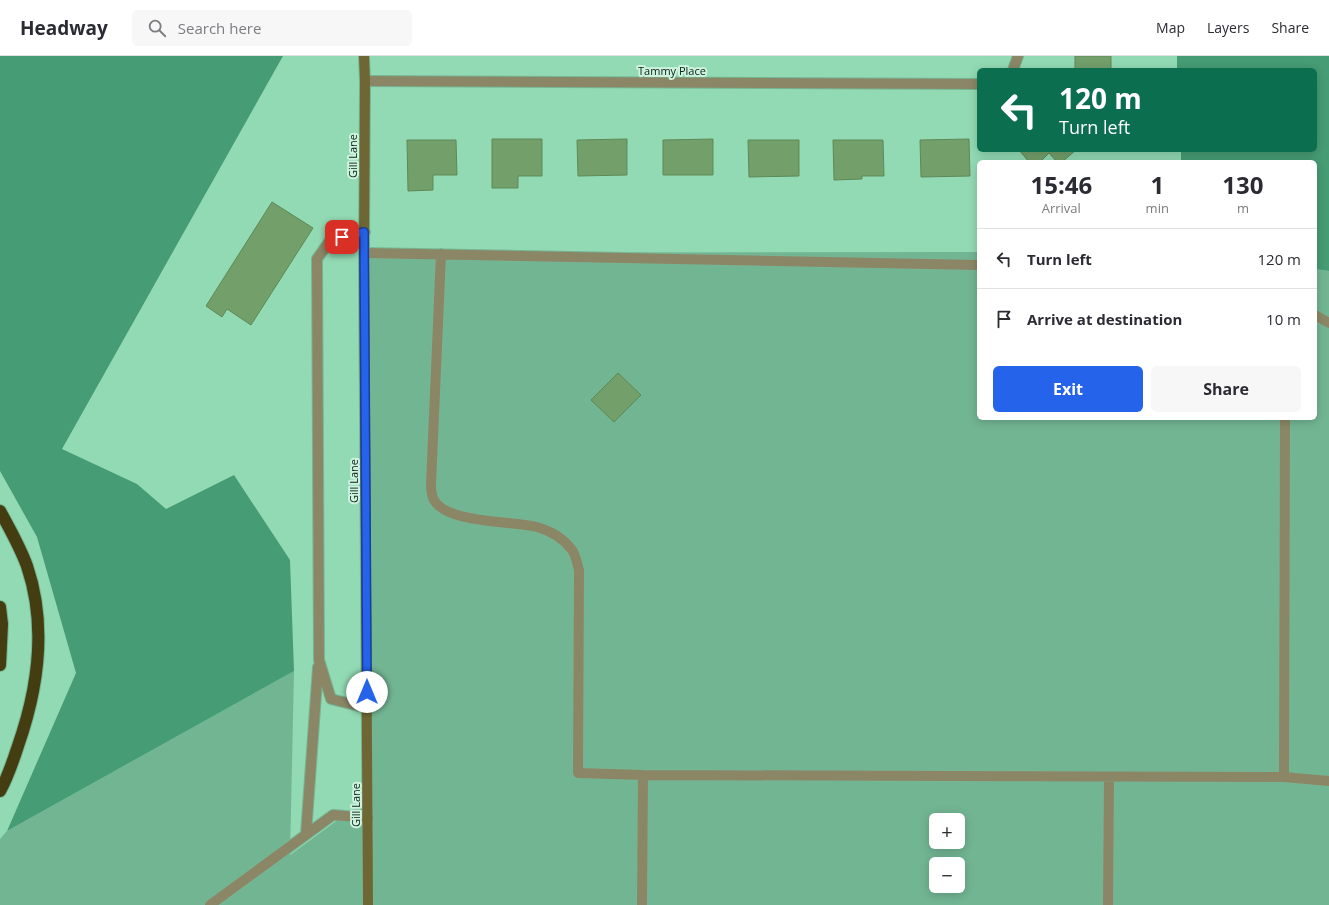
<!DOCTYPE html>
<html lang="en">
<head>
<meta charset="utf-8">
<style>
	:root { --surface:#fff; --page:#f7f7f7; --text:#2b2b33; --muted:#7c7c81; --line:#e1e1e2; --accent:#2563eb }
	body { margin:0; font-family:"Open Sans",sans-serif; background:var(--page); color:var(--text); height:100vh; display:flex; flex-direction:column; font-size:15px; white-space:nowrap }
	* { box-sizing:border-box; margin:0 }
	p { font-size:13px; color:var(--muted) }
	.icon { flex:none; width:22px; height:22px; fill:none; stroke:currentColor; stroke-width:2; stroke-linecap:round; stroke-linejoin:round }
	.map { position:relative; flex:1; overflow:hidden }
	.details { position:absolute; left:977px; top:104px; width:340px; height:260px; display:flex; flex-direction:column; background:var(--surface); border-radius:6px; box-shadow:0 2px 10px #0003 }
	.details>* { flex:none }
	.banner { position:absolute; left:977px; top:12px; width:340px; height:84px; border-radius:6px; box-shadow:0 2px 10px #0003; background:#0b6e4f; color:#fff; overflow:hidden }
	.controls { position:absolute; left:929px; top:757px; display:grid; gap:8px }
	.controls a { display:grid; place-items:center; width:36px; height:36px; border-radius:6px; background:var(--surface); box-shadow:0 2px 10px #0003; font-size:20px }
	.pin { position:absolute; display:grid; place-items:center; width:34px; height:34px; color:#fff; margin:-17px; border-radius:8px; box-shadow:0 2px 6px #0006 }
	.me { position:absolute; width:44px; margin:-22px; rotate:0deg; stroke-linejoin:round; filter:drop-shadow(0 0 3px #0008) }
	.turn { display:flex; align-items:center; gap:14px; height:84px; padding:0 16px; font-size:18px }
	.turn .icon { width:52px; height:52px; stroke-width:2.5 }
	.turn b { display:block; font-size:28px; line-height:34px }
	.eta { display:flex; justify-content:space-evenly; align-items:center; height:68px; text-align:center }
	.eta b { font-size:24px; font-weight:700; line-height:28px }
	.primary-button { display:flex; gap:8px; margin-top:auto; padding:8px 16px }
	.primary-button a { flex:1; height:46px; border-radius:6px; background:var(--accent); color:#fff; font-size:16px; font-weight:700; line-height:46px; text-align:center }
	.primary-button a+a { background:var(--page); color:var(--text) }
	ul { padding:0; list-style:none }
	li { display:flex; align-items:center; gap:12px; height:60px; padding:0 16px; border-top:1px solid var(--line) }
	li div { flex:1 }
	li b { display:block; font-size:15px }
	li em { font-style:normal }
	header { display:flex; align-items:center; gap:24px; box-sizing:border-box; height:56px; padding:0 20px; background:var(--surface); border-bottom:1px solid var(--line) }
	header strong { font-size:19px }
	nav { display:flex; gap:22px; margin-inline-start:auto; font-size:14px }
	.search { width:280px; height:36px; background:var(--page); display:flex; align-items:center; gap:10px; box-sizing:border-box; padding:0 14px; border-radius:6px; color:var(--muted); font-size:15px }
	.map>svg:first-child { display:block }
	.green { fill:#72b593; fill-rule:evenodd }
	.forest { fill:#469c74 }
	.building { fill:#739f6b; stroke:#5e8956 }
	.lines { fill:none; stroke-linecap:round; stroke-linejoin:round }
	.lane-casing { stroke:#76b594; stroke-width:12 }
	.street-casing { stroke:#76b594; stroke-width:12 }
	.secondary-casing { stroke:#76b594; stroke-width:12 }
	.highway-casing { stroke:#76b594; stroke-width:14 }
	.lane { stroke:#8b8766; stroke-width:10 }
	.street { stroke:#8b8766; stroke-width:10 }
	.secondary { stroke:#6e6735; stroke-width:10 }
	.highway { stroke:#443d11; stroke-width:12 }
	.route-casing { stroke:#184099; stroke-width:10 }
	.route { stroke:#2563eb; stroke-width:7 }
	.labels { text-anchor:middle; stroke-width:4; stroke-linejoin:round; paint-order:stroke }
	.street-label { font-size:11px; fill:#042215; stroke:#cff2de }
</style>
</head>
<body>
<header>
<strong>Headway</strong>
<div class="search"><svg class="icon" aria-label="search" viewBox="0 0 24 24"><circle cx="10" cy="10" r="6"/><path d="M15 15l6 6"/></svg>Search here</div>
<nav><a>Map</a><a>Layers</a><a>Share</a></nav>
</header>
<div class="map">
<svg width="1329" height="849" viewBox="0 0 1329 849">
	<rect width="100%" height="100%" fill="#92dab4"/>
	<!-- green -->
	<path class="green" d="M979 196V362H1315V213L1329 215V849H0V783L7 775 294 615 290 799 365 744 364 197ZM936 764H958V786H936ZM936 808H958V830H936Z"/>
	<!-- forest -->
	<path class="forest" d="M0 0H283L62 393 137 428 166 453 234 419 290 504 294 615 7 775 76 617 37 481 0 415Z
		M1177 0H1329V215L1315 213V106H1181V94H1315V14H1177Z"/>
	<!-- building -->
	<path class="building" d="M1075 0H1111V14H1075Z
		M492 83H542V120H518V132H492Z
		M627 83V119L578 120 577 84Z
		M713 83V119H663V84Z
		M969 83 970 120 921 121 920 84Z
		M407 84H456L457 119H433V134L408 135Z
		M748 84H799V120L749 121Z
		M833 84H883L884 120H862V123L834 124Z
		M1019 94H1076L1062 106H1057L1049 97 1040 106H1029Z
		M272 146 313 172 251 269 227 253 222 261 206 250Z
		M618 317 641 339 614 366 591 344Z"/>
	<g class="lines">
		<!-- lane casing -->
		<g class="lane-casing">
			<path id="lane" d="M365 176 331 183 317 203 319 604 331 643 367 652
				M364 197 979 209
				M441 198 431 429C431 433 432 440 434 444 446 467 512 465 537 471 551 475 564 483 572 494 576 499 577 508 579 514L578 717 643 719 1284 721
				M1315 259 1329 267
				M1285 362 1284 721 1329 725
				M306 778 318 611
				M210 849 333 759 368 762
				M642 849 643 719
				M1108 849 1109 721"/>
		</g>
		<!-- street casing -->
		<g class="street-casing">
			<path id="street" d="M1013 14 1018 0
				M365 25 979 28"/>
		</g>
		<!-- secondary casing -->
		<g class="secondary-casing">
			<path id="secondary" d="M364 0 365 25 364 197 368 849"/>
		</g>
		<!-- highway casing -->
		<g class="highway-casing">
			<path id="highway" d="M0 455C10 473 20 491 27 510 47 569 38 633 18 690 13 705 8 721 0 735
				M0 551 2 568 0 609"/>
		</g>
		<!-- lane -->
		<use href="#lane" class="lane"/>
		<!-- street -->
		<use href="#street" class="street"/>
		<!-- secondary -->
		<use href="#secondary" class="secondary"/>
		<!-- highway -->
		<use href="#highway" class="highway"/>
	</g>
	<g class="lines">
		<!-- route casing -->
		<g class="route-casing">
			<path id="route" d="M342 181 364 176 367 636"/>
		</g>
		<!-- route -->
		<use href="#route" class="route"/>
	</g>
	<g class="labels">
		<!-- street labels -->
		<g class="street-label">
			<text x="672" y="19">Tammy Place</text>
			<text transform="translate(353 100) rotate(-90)" y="4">Gill Lane</text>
			<text transform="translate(354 425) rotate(-90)" y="4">Gill Lane</text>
			<text transform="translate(356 749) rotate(-90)" y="4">Gill Lane</text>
		</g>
	</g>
</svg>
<div class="controls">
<a>+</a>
<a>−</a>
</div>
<div class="pin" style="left:342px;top:181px;background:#d93025"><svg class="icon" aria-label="arrive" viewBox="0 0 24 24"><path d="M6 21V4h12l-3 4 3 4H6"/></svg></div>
<svg class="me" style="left:367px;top:636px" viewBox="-20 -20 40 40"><circle r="19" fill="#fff"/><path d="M0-13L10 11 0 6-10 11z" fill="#2563eb"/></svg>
<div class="banner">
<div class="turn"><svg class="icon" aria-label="left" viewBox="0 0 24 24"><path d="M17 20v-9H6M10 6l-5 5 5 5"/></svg><div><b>120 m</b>Turn left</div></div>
</div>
<section class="details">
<div class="eta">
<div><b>15:46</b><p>Arrival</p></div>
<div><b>1</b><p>min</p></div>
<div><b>130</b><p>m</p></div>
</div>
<ul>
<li><svg class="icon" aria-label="left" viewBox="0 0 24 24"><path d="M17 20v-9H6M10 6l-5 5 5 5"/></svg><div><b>Turn left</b></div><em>120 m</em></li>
<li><svg class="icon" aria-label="arrive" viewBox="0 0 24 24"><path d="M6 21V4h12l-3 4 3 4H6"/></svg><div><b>Arrive at destination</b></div><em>10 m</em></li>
</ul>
<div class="primary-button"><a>Exit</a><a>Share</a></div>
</section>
</div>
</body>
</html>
